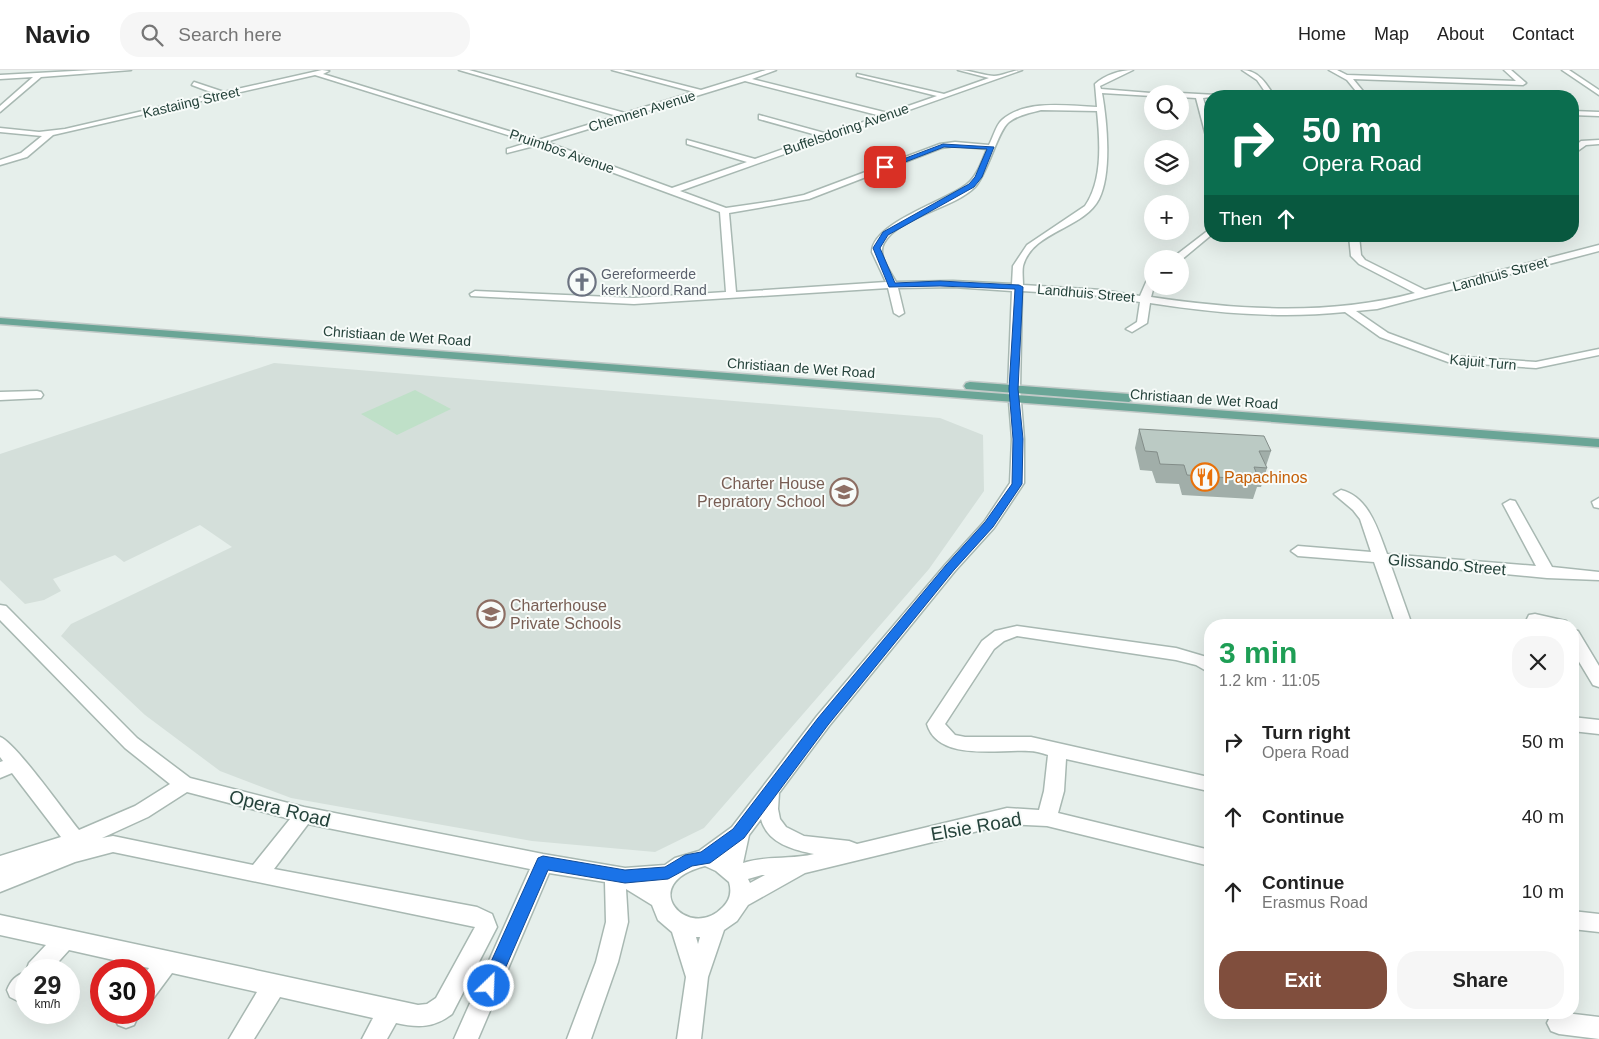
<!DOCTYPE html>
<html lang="en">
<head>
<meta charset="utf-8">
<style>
	:root { --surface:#fff; --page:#f6f6f6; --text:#222; --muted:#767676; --line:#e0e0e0; --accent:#804e3d }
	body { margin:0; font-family:Arial,sans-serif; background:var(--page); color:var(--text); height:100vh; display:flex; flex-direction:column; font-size:19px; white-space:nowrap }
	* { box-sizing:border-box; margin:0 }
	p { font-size:16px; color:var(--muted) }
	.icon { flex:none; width:28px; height:28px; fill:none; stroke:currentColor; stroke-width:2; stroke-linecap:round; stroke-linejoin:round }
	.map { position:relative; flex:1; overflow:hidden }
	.drawer { position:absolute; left:1204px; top:549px; width:375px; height:400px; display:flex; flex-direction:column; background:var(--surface); border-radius:20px; box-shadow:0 5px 20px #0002 }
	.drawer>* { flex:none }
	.top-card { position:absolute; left:1204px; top:20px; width:375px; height:152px; border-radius:20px; box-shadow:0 5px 20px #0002; background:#0b6e4f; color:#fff; overflow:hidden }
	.buttons { position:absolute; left:1144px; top:15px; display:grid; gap:10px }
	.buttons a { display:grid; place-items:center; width:45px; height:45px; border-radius:50%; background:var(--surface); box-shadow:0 5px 20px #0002; font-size:25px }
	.speed { position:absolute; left:15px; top:889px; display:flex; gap:10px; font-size:25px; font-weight:700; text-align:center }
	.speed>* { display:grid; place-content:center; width:65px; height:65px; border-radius:50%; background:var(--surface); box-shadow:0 5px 20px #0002; line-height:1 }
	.speed small { font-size:12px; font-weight:400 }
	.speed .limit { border:8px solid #d22; background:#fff; color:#111 }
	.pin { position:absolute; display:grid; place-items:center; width:42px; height:42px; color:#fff; margin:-21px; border-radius:10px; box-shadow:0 2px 8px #0006 }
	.me { position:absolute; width:55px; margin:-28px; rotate:24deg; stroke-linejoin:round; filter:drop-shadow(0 0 4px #0008) }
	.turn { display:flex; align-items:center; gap:18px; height:105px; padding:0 15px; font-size:22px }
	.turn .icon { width:65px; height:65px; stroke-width:2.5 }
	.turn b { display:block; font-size:35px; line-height:42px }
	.then { display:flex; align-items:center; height:48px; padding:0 15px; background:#0003; gap:10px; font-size:19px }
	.round { display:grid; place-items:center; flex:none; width:52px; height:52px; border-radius:20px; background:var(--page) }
	.head { display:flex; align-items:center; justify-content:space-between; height:85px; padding:0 15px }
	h1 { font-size:30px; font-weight:700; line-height:38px; color:#1e9e55 }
	.cta { display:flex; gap:10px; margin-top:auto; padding:10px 15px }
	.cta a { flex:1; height:58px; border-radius:20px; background:var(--accent); color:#fff; font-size:20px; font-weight:700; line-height:58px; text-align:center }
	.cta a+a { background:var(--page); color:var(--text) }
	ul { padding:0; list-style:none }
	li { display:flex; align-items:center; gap:15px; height:75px; padding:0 15px }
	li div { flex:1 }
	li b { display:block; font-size:19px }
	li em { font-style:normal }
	header { display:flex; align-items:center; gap:30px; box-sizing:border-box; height:70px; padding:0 25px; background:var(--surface); border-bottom:1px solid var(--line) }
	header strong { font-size:24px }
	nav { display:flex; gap:28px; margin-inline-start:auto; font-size:18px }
	.search { width:350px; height:45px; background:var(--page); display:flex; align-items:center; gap:12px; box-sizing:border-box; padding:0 18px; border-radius:20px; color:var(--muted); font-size:19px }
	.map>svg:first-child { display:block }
	.built { fill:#d4dfda }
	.green { fill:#bfe0c8 }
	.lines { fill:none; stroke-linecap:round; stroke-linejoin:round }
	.minor-casing { stroke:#a8b8b2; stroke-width:3 }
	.major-casing { stroke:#c2cac8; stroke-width:3 }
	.minor { fill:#fff; fill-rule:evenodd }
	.major { fill:#6aa596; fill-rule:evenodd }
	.wall { fill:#a1aea9 }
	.building { fill:#bbcac4; stroke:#838d89 }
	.route { fill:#1a73e8; stroke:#114b97 }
	.labels { text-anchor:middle; stroke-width:4; stroke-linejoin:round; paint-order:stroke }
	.far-street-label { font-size:14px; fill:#24423a; stroke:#f7fbf9 }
	.far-worship-label { font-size:14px; fill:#5b616d; stroke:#f7fbf9; text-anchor:start }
	.food-label { font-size:16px; fill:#c56008; stroke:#f7fbf9; text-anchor:start }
	.education-label { font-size:16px; fill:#785e54; stroke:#f7fbf9; text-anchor:end }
	.street-label { font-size:16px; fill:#24423a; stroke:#f7fbf9 }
	.near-street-label { font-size:19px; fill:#24423a; stroke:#f7fbf9 }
</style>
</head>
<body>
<header>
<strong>Navio</strong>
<div class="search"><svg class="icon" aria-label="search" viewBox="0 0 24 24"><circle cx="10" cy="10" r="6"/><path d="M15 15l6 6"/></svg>Search here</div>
<nav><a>Home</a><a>Map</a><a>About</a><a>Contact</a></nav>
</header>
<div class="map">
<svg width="1599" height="969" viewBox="0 0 1599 969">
	<rect width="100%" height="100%" fill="#e6efeb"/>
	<!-- built -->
	<path class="built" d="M274 293 940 348 983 365 984 421 929 499 704 758 655 782 532 771 291 728 220 701 145 645 61 566 71 554 232 477 200 455 124 492 115 485 53 509 61 521 44 530 25 534 0 510V384Z"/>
	<!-- green -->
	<path class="green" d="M415 320 451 339 397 365 361 344Z"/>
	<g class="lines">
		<!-- minor casing -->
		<g class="minor-casing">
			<path id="minor" d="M92 0H131L41 7 0 42V36L33 7 0 9V5Z
				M322 0 329 1 323 4 538 70 617 46 459 0H469L625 43 694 22 612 0H623L701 20 766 0H776L752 9 888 43 937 26 857 6V4L944 24 989 8 958 0C970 0 982 5 994 6 1003 6 1013 0 1022 0L680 121 726 138 774 131 804 125 940 74 955 72 989 75C993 68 996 55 1002 50 1026 29 1068 36 1097 37L1095 14C1105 5 1120 0 1133 0L1100 16 1101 19 1163 24H1152V26L1102 23C1107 51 1112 103 1099 129 1084 159 1032 161 1023 196 1022 202 1023 209 1023 215L1102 220 1140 226 1147 210 1152 207 1154 216 1151 227C1239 240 1328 246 1415 223L1359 194 1351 186 1349 166H1359L1361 185 1365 190 1425 220 1599 175V181L1377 239 1356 241 1388 263 1450 286 1536 292 1599 279V285L1536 298 1448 292 1380 267 1345 242C1279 249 1215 243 1150 233L1147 253 1132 262 1126 259 1137 252 1140 232 1102 226 1022 221 1020 319 1024 369V413L994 458 955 501 829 656 779 723 778 739 780 749 786 757 804 766 849 771 857 774 1007 738 1039 740 1044 721 1048 685C1042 683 1035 681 1029 681 999 679 938 692 927 654L982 571 995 561 1017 556 1176 578 1210 588V603L1196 595 1176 590 1017 566 1004 571 994 579 945 654 955 665 965 667H1031L1204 706 1210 705V719L1204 720 1066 689 1064 721 1058 743 1210 780V796L1047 756 1007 754 805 803 748 835 737 851 724 860 708 907 701 969H677L686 907 672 862 658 850 652 835 626 819 628 852 618 892 591 969H567L596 892 606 852 605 812 549 803 478 969H454L530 799 308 754 274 799 477 837 492 844 497 857 452 944C434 958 418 958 396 953L387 969H362L373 948 280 927 254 969H229L257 922 172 903 152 930 144 934V905L149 898 69 880 51 900 26 901 29 893 46 875 0 865V845L418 935 427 934 436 928 475 857 113 782 75 792 0 822V804L3 803 0 804V786L61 767 12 703 0 708V692L3 691 0 687V667C15 672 65 743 79 760L135 736 170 714 125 678 0 550V535L6 536 137 668 190 708 304 737 543 784 625 798 665 795 675 788 699 781 732 757 817 646 945 495 984 452 1010 413 1012 369 1008 319 1012 221 953 217 898 218 904 243 899 246 894 243 888 218 634 234 471 226 470 224 475 221 634 228 726 222 720 142 538 75 507 83V79L530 72 315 5 53 65 27 87 0 95V90L21 83 42 66 0 62V58L39 62 65 59 216 24 192 15 194 12 224 22ZM745 11 881 46 828 64 759 45V49L820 66 755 89 687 70V74L747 92 672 118 546 72ZM1041 40 1097 41C1100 71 1103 110 1085 136L1027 175 1013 196 1012 214 953 211 896 212C890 201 877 185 884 173 898 147 955 138 975 117 988 103 998 60 1009 52 1018 45 1030 43 1041 40ZM955 76 987 79C982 91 977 107 966 115 946 131 872 153 872 182L886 212 736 222 729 143 809 129 941 78ZM187 722 290 749 253 795 113 766 102 768 148 747ZM761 749C767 773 793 780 814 784 790 790 769 785 743 793L749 765ZM705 796 716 801 729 812C732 822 730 830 723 837 689 873 634 814 705 796ZM762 805H765L750 813 748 809ZM696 867H700L698 874Z
				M1242 0C1258 0 1267 14 1274 26H1268L1257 10Z
				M1329 0H1337L1347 5 1516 11 1504 0H1511L1526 13 1523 15 1353 9 1367 26H1360L1347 10Z
				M1562 0H1569L1599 20V25Z
				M1177 24 1180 23 1216 25 1217 26 1203 28 1210 53V68L1206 66 1196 28 1180 27V24Z
				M1572 41 1599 42V46L1572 45Z
				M1599 70V74L1586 75 1572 85V79L1581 71Z
				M1210 159V166L1180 191V189H1171Z
				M37 321 41 322 43 325 41 328 0 330V322Z
				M1341 420C1369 427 1378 460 1387 484L1536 496 1503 434 1510 430 1515 431 1552 497 1599 502V510L1547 508 1390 493 1412 555H1396L1374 492 1298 486 1291 481 1298 476 1371 482 1360 449 1353 440 1334 424Z
				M1599 428V438L1594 437 1592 432Z
				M1535 544 1566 551 1568 555 1529 553 1527 549 1529 545Z
				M1572 560 1578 561 1599 596V617L1593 615 1572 580Z
				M1572 647 1599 650V664L1572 661Z
				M1572 841 1599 844V862L1572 859Z
				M26 902V927L18 931 10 927 7 920C11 910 16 905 26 902Z
				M116 942H140L134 955 126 958 118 955 114 947Z
				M1557 942 1599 947V969L1559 964 1551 961 1547 953 1551 945Z"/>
		</g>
		<!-- major casing -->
		<g class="major-casing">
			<path id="major" d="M0 248 1599 369V377L0 254Z
				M970 312 1129 324 1135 328 1129 332 966 319 964 316 966 313Z"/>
		</g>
		<!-- minor -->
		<use href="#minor" class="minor"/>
		<!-- major -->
		<use href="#major" class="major"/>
	</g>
	<!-- wall -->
	<path class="wall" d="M1139 359 1271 381 1266 396 1267 398 1261 417H1257L1253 429 1182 425 1179 414 1156 413 1152 401 1140 400 1135 378Z"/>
	<!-- building -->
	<path class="building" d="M1139 359 1264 366 1271 381H1259L1267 398 1254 397 1259 410 1187 405 1184 395 1160 394 1157 382 1145 381Z"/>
	<!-- route -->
	<path class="route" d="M943 74 994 77 982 107 974 117 888 165 880 178 895 213 940 211 1019 215 1023 217 1018 319 1023 369 1022 414 993 457 954 500 828 655 744 768 710 793 692 796 668 809 625 813 548 800 495 922 489 924 483 922 480 916 538 788 543 786 625 800 665 797 685 785 701 782 733 759 818 648 946 495 985 452 1012 414 1013 369 1009 319 1015 219 940 216 889 217 873 178 883 162 969 114 975 107 987 79 944 77 887 99 882 97Z"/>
	<!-- icons -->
	<defs>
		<g id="church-ring" transform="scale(1.4375)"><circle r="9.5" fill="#f7fbf9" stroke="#6b7280" stroke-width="1.5"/><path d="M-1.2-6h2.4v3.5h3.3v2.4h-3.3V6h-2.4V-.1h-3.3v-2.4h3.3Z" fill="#6b7280"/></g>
		<g id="restaurant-ring" transform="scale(1.4375)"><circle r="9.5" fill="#f7fbf9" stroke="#e8710a" stroke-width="1.5"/><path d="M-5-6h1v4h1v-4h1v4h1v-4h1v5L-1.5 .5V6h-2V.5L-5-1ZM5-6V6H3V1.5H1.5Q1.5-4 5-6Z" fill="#e8710a"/></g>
		<g id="school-ring" transform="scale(1.4375)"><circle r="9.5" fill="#f7fbf9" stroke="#8d6e63" stroke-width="1.5"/><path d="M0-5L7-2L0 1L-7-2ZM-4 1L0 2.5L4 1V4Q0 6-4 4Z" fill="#8d6e63"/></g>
	</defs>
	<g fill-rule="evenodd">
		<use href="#church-ring" x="582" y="212"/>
		<use href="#restaurant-ring" x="1205" y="407"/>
		<use href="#school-ring" x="844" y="422"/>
		<use href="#school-ring" x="491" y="544"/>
	</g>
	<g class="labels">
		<!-- far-street labels -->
		<g class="far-street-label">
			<text transform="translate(191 32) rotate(-13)" y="5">Kastaiing Street</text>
			<text transform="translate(642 41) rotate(-17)" y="5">Chemnen Avenue</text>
			<text transform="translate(846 59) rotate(-19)" y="5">Buffelsdoring Avenue</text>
			<text transform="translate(562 81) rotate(19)" y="5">Pruimbos Avenue</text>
			<text transform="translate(1500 204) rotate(-15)" y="5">Landhuis Street</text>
			<text transform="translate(1086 223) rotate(5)" y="5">Landhuis Street</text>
			<text transform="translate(397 266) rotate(4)" y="5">Christiaan de Wet Road</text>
			<text transform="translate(1483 292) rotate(5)" y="5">Kajuit Turn</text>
			<text transform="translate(801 298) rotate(4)" y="5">Christiaan de Wet Road</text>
			<text transform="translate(1204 329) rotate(4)" y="5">Christiaan de Wet Road</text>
		</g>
		<!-- far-worship labels -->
		<g class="far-worship-label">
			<text x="601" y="209">Gereformeerde<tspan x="601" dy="16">kerk Noord Rand</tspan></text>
		</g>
		<!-- food labels -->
		<g class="food-label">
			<text x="1224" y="413">Papachinos</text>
		</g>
		<!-- education labels -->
		<g class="education-label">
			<text x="825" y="419">Charter House<tspan x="825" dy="18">Prepratory School</tspan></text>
			<text x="510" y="541" text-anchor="start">Charterhouse<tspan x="510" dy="18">Private Schools</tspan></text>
		</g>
		<!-- street labels -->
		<g class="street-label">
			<text transform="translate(1447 494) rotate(5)" y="6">Glissando Street</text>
		</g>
		<!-- near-street labels -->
		<g class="near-street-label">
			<text transform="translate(280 738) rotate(14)" y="7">Opera Road</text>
			<text transform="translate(976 756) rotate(-10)" y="7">Elsie Road</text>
		</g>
	</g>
</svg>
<div class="buttons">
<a><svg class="icon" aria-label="search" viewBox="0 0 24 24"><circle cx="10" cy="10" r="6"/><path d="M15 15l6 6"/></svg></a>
<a><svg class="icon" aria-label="layers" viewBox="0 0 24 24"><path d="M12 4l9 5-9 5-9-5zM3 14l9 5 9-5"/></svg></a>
<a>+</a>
<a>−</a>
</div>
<div class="speed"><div>29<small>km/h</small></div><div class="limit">30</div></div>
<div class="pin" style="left:885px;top:97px;background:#d93025"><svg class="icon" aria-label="arrive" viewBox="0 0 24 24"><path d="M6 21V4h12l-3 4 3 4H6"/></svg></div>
<svg class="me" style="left:489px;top:916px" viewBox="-20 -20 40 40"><circle r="17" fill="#1a73e8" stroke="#fff" stroke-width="3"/><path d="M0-11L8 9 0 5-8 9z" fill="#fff"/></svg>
<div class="top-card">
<div class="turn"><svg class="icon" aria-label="right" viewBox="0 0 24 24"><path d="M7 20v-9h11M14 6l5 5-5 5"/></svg><div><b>50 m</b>Opera Road</div></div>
<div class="then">Then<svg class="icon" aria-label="ahead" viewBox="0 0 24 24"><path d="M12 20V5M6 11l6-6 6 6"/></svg></div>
</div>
<section class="drawer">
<div class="head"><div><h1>3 min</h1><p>1.2 km · 11:05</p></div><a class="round"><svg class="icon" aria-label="close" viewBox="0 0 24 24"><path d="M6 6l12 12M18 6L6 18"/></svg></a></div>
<ul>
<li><svg class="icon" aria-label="right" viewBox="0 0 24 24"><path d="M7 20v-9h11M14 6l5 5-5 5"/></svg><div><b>Turn right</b><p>Opera Road</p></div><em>50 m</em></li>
<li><svg class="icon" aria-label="ahead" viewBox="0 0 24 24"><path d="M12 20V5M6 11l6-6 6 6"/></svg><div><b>Continue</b></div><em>40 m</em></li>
<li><svg class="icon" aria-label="ahead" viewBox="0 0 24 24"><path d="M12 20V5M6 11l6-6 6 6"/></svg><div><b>Continue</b><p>Erasmus Road</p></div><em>10 m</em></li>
</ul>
<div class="cta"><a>Exit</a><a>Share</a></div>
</section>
</div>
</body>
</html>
